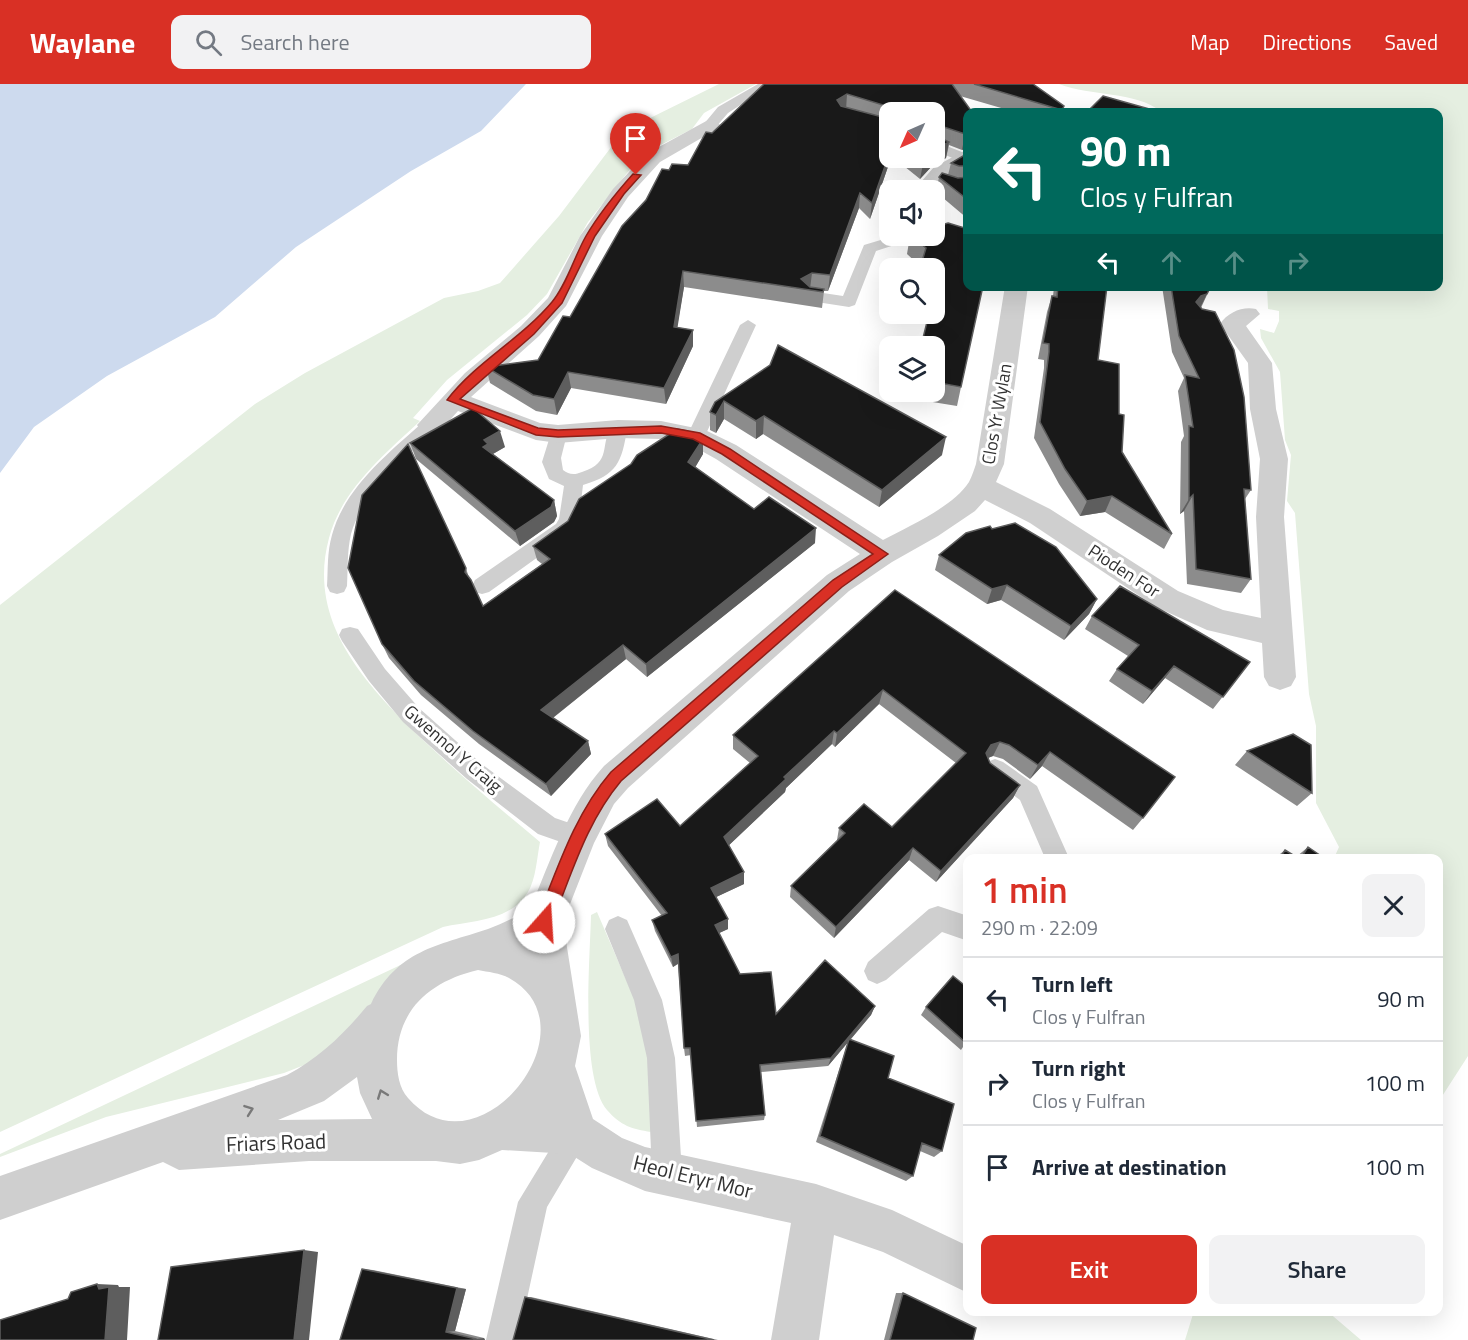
<!DOCTYPE html>
<html lang="en">
<head>
<meta charset="utf-8">
<style>
	:root { --surface:#fff; --page:#f2f2f3; --text:#1f2937; --muted:#747a83; --line:#e0e1e3; --accent:#d93025 }
	body { margin:0; font-family:"Titillium Web",sans-serif; background:var(--page); color:var(--text); height:100vh; display:flex; flex-direction:column; font-size:22px; white-space:nowrap }
	* { box-sizing:border-box; margin:0 }
	p { font-size:20px; color:var(--muted) }
	.icon { flex:none; width:33px; height:33px; fill:none; stroke:currentColor; stroke-width:2; stroke-linecap:round; stroke-linejoin:round }
	.map { position:relative; flex:1; overflow:hidden }
	.details { position:absolute; left:963px; top:770px; width:480px; height:462px; display:flex; flex-direction:column; background:var(--surface); border-radius:12px; box-shadow:0 6px 24px #0002 }
	.details>* { flex:none }
	.top-card { position:absolute; left:963px; top:24px; width:480px; height:183px; border-radius:12px; box-shadow:0 6px 24px #0002; background:#00695c; color:#fff; overflow:hidden }
	.needle { width:39px; rotate:225deg }
	.tools { position:absolute; left:879px; top:18px; display:grid; gap:12px }
	.tools a { display:grid; place-items:center; width:66px; height:66px; border-radius:12px; background:var(--surface); box-shadow:0 6px 24px #0002; font-size:30px }
	.pin { position:absolute; display:grid; place-items:center; width:51px; height:51px; color:#fff; margin:-62px -26px; border-radius:50% 50% 50% 0; rotate:-45deg; box-shadow:0 0 6px #0007 }
	.pin .icon { rotate:45deg }
	.me { position:absolute; width:66px; margin:-33px; rotate:19deg; stroke-linejoin:round; filter:drop-shadow(0 0 4px #0008) }
	.turn { display:flex; align-items:center; gap:21px; height:126px; padding:0 18px; font-size:27px }
	.turn .icon { width:78px; height:78px; stroke-width:2.5 }
	.turn b { display:block; font-size:42px; line-height:51px }
	.lanes { display:flex; align-items:center; height:57px; padding:0 18px; background:#0003; justify-content:center; gap:30px; direction:ltr }
	.lanes .off { opacity:.35 }
	.round { display:grid; place-items:center; flex:none; width:63px; height:63px; border-radius:12px; background:var(--page) }
	.summary { display:flex; align-items:center; justify-content:space-between; height:102px; padding:0 18px }
	h1 { font-size:36px; font-weight:600; line-height:45px; color:var(--accent) }
	.primary-button { display:flex; gap:12px; margin-top:auto; padding:12px 18px }
	.primary-button a { flex:1; height:69px; border-radius:12px; background:var(--accent); color:#fff; font-size:24px; font-weight:600; line-height:69px; text-align:center }
	.primary-button a+a { background:var(--page); color:var(--text) }
	ul { padding:0; list-style:none }
	li { display:flex; align-items:center; gap:18px; height:84px; padding:0 18px; border-top:2px solid var(--line) }
	li div { flex:1 }
	li b { display:block; font-size:22px }
	li em { font-style:normal }
	header { display:flex; align-items:center; gap:36px; box-sizing:border-box; height:84px; padding:0 30px; background:var(--accent); color:#fff }
	header strong { font-size:28px }
	nav { display:flex; gap:33px; margin-inline-start:auto; font-size:21px }
	.search { width:420px; height:54px; background:var(--page); display:flex; align-items:center; gap:15px; box-sizing:border-box; padding:0 21px; border-radius:12px; color:var(--muted); font-size:22px }
	.map>svg:first-child { display:block }
	.green { fill:#e5efe1 }
	.water { fill:#cddaee }
	.lines { fill:none; stroke-linecap:round; stroke-linejoin:round }
	.lane { fill:#cfcfcf; fill-rule:evenodd }
	.street { fill:#cfcfcf; fill-rule:evenodd }
	.wall { fill:#8c8c8c }
	.shaded-wall { fill:#5e5e5e }
	.building { fill:#191919; stroke:#5e5e5e; stroke-width:1.5 }
	.oneway { stroke:#797979 }
	.route { fill:#d93025; stroke:#8d1f18; stroke-width:1.5 }
	.labels { text-anchor:middle; stroke-width:6; stroke-linejoin:round; paint-order:stroke }
	.street-label { font-size:18px; fill:#323232; stroke:#fff }
	.near-street-label { font-size:21px; fill:#323232; stroke:#fff }
</style>
</head>
<body>
<header>
<strong>Waylane</strong>
<div class="search"><svg class="icon" aria-label="search" viewBox="0 0 24 24"><circle cx="10" cy="10" r="6"/><path d="M15 15l6 6"/></svg>Search here</div>
<nav><a>Map</a><a>Directions</a><a>Saved</a></nav>
</header>
<div class="map">
<svg width="1468" height="1256" viewBox="0 0 1468 1256">
	<rect width="100%" height="100%" fill="#fff"/>
	<!-- green -->
	<path class="green" d="M719 0H756L704 29 692 45 643 70 635 79 588 138 547 210 527 231 447 296 413 334 420 337C385 370 342 405 329 454 306 539 367 602 423 656 461 692 500 725 540 758 537 773 536 795 528 808 511 837 472 837 443 843L0 1048V521L255 320 305 289 444 214 478 207 500 199 559 132 615 58 638 40Z
		M1059 0H1468V972L1439 1017 1438 774H1334L1339 763 1316 719V642L1309 610 1295 429 1287 417 1291 371 1285 356 1280 288 1261 254 1260 245 1274 249 1279 237V227L1268 225 1267 203 1438 202V28H1162C1133 6 1092 13 1059 0Z
		M597 828 637 921 648 975 651 1048C632 1045 621 1042 607 1026 580 994 590 876 591 831Z
		M409 877 357 942 312 978 284 989 106 1033 0 1073V1070Z
		M1194 1227H1327L1361 1256H1185Z"/>
	<!-- water -->
	<path class="water" d="M0 0H526L481 47 411 87 296 163 215 233 107 292 34 343 0 389Z"/>
	<g class="lines">
		<!-- lane -->
		<path class="lane" d="M758 0H773L728 29 715 44H705L703 41 718 23Z
			M934 57 967 70 968 75 957 76 934 66Z
			M934 139 940 140 942 143 940 146 934 147Z
			M894 152H915L913 155 876 167 855 221 849 223 810 217 802 212 810 207 843 212 864 161Z
			M748 236 756 241 705 352 702 356H690L687 352 740 241Z
			M430 335 436 337 439 341 436 345C405 375 363 407 351 450 347 467 348 485 347 502L344 508 337 510 330 508 327 502C328 485 327 468 332 451 345 403 389 369 424 337Z
			M618 339 624 341 627 345C622 378 617 391 583 401L579 435 570 450 489 508 482 510 475 508 472 502 475 496 556 440 559 435 564 402 549 395 542 378 552 346H564L567 350 561 374 563 386C569 391 575 391 582 388 613 378 599 361 612 341Z
			M350 543 358 545 385 585 419 624 483 681 555 734 587 745 590 753 587 761 578 764 538 750 467 695 403 638 369 597 342 557 339 551 342 545Z
			M995 675 1003 678 1037 702 1069 774H1045L1020 716 987 692 983 685 987 678Z
			M938 822 968 832V857L942 848 886 896 877 900 868 896 864 887 868 878 929 825Z
			M618 832 627 836 662 916 675 974 682 1090 678 1101 667 1105 656 1101 652 1090 647 974 634 916 605 845 609 836Z
			M576 1034 586 1039 591 1049 547 1123 518 1256H486L518 1118 566 1039Z"/>
		<!-- street -->
		<path class="street" d="M710 35 717 37 720 41 717 45 660 78 628 113 602 152 566 222 539 252 471 313 540 339 558 341 618 336 661 337 705 346 736 361 883 456C909 442 953 423 969 398 972 392 974 386 976 380L1005 202H1028L1004 380 996 398 1050 425 1178 507 1223 526 1261 534 1256 433 1260 375 1250 325 1248 279 1220 240C1228 228 1243 222 1256 225L1260 230 1246 242 1272 279 1276 325 1288 375 1284 433 1296 593 1291 602 1280 606 1269 602 1264 593 1262 559 1207 546 1156 523 1030 439 985 416 975 427 938 452 892 478 849 507 628 704 614 720 594 759 563 838 581 952 575 982 593 1035 622 1054 645 1063 816 1100 892 1126 968 1162V1209L883 1168 834 1151 819 1256H771L791 1139 645 1107 592 1084 570 1070 502 1066 479 1076 460 1080 436 1077H309L179 1086 163 1078 0 1136V1092L287 991C319 974 344 950 367 922L371 920C397 866 437 862 488 845 503 840 517 832 530 825 551 776 568 722 604 682L827 491 860 470 716 375 689 360 661 355 618 354 558 359 536 356 458 327C446 340 439 352 421 347L417 341 465 289 521 242 548 214 580 152 613 105 646 70ZM478 886C488 888 500 889 509 894 598 943 478 1095 408 1014 399 1004 397 989 397 976 397 925 431 897 478 886ZM357 993 360 1009 372 1035 278 1036 324 1017Z
			M968 65V80L948 91 934 107 914 106 934 83Z"/>
	</g>
	<!-- wall -->
	<path class="wall" d="M764 0H1033L1064 22 1062 28H1015L960 12 968 28V63L962 66 949 61 946 74 932 82 920 95 894 74H934V28H890V74H891L870 135 859 124 828 207H824L822 224 684 203 677 243 693 246V262L666 320 571 304 557 331 536 327 490 299 486 283 538 276 570 233 646 116 669 86 688 81 712 49Z
		M968 69V135L936 108 939 93 948 91 951 79Z
		M910 152H934L961 303 957 322 908 314 910 308H934V262L927 239 906 236 908 230H934L920 182 907 170Z
		M1107 202 1098 276 1119 330 1122 368 1172 450 1164 465 1105 428 1080 432 1059 400 1034 354 1044 284V276L1038 275 1047 228 1052 212H1053L1054 203Z
		M1162 202H1211L1201 224 1251 406 1245 415 1251 495 1241 509 1187 500 1184 427 1180 430 1181 358 1184 352 1178 307 1184 294 1172 268Z
		M770 281 942 371 879 423 763 350 756 355 724 335 716 349 710 346V328Z
		M703 355V370L695 383 754 425 815 459 647 593 626 575 553 634 588 657 591 670 551 712 479 660 421 611 389 574 382 560 466 484 469 494 483 522 542 480 537 476 533 462Z
		M410 359 505 363 493 370 554 416 557 432 554 438 520 462 416 375Z
		M992 445 1097 515 1089 530 1064 556 1001 516 987 520 935 486 939 471Z
		M895 506 1143 734 1133 746 1042 682 1030 695 1003 675 993 672 988 674 990 679 1020 701 1013 714 936 798 909 776 834 854 790 813 791 802 837 757V756L839 744 892 743 956 679 879 620 835 663 832 660 786 704 785 708 729 761 744 800 716 813 728 845 719 849 740 890 776 930 875 922 871 931 851 955 888 994 942 1067 934 1073 920 1067 913 1092 906 1097 816 1058 848 958 828 982 761 988 765 1031 764 1036 697 1043 691 971 685 972 684 964 678 880 673 883 655 847 652 836 662 832 608 762 605 750 680 742 750 679 733 665V651Z
		M1092 532 1250 578 1213 625 1165 594 1143 620 1109 597 1117 585 1128 572 1085 545Z
		M1247 667 1312 709 1297 722 1235 681Z
		M1308 763 1324 774H1275L1285 766 1296 773Z
		M968 904V968L963 963 961 966 921 931 926 923Z
		M362 1185 373 1186 466 1205 455 1247 484 1254 485 1256H340Z
		M896 1209H903L973 1256H884Z
		M525 1213H531L718 1256H513Z"/>
	<!-- shaded-wall -->
	<path class="shaded-wall" d="M847 10 846 26 836 31 837 16Z
		M968 49V63L962 66 965 50Z
		M949 58 946 74 932 82 920 95 923 80 928 74H934V66Z
		M890 68V74H891L870 135 872 119Z
		M860 109 859 124 828 207 830 191Z
		M683 187 684 203 675 259 674 243Z
		M812 189 810 205 801 195Z
		M1211 202 1199 226 1196 218 1201 212Z
		M693 246V262L666 320 664 304Z
		M568 288 571 304 557 331 554 315Z
		M724 317V335L716 349V331Z
		M764 332 763 350 756 355V337Z
		M500 347 505 363 491 371 483 363 484 356Z
		M946 353 942 371 879 423 882 406Z
		M703 355V370L689 394 688 378Z
		M1193 411 1184 427 1180 430 1189 415Z
		M1112 412 1105 428 1080 432 1087 417Z
		M554 416 557 432 554 438 520 462 515 447Z
		M816 444 815 459 647 593 646 580Z
		M1007 501 1001 516 987 520 992 505Z
		M1097 515 1089 530 1064 556 1071 542Z
		M623 561 626 575 545 640 541 626Z
		M1174 582 1165 594 1143 620 1152 607Z
		M883 606 879 620 835 663 837 649Z
		M834 647 832 660 786 704 785 708 725 765 724 753 784 693Z
		M588 657 591 670 551 712 546 700Z
		M1000 658 993 672 985 675 986 669 991 661Z
		M1050 668 1042 682 1030 695 1038 681Z
		M1020 701 1013 714 936 798 941 787Z
		M913 764 909 776 834 854 836 843Z
		M744 788V800L712 815 711 804Z
		M728 835V845L715 851V841Z
		M678 870 679 879 673 883 671 873Z
		M875 922 871 931 828 982 831 974Z
		M304 1166 318 1168 309 1256H294Z
		M97 1200 118 1201 119 1203H130L127 1256H105L99 1205Z
		M457 1204 466 1205 455 1247 446 1248Z
		M484 1254 485 1256H477L476 1255Z"/>
	<!-- building -->
	<path class="building" d="M764 0H952L972 28H968V49L965 50 935 40 936 52 949 58 934 66V28H893V24L847 10 837 16 841 22 890 35V68L872 119 860 109 830 191 812 189 801 195 810 203 824 205 823 208 683 187 674 243 693 246 664 304 568 288 554 315 533 311 486 283 538 276 563 232 570 233 622 142 646 116 662 85 669 86 672 80 688 81 706 48 712 49Z
		M974 0H1033L1064 22 1062 26Z
		M1103 12 1160 28H1087Z
		M968 69V82H959L951 79Z
		M915 74H928L923 80Z
		M942 89 958 94 968 93V116L939 93Z
		M948 139 968 145V202H983L961 303 934 298V262H921L929 230H934V184H920L926 164 912 152H934V143Z
		M1058 202H1107L1098 276 1119 280V330L1124 331 1122 368 1172 450 1112 412 1087 417 1065 385 1040 338 1049 268V260L1043 259 1052 212 1057 213Z
		M1171 202H1211L1207 210 1201 212 1196 218 1202 225 1215 228 1234 266 1244 313 1251 406 1244 405 1251 495 1196 485 1193 411 1189 415V342L1193 343 1185 291 1199 294 1179 252Z
		M778 261 946 353 882 406 764 332 756 337 724 317 716 331 710 328 715 318 770 281Z
		M473 324 500 347 484 356 488 360 483 363 554 416 551 423 515 447 410 359Z
		M677 345 687 347 703 355 688 378 754 425 769 413 816 444 646 580 623 561 541 626 588 657 546 700 473 647 414 597 382 560 348 484 362 411 408 360 466 484 465 488 471 496 483 522 550 475 533 462 568 437 579 415 631 380 637 371Z
		M1015 439 1056 463 1097 515 1071 542 1007 501 992 505 939 471 966 449 990 442 992 445Z
		M1120 502 1250 578 1223 613 1174 582 1152 607 1117 585 1139 561 1092 532Z
		M895 506 1175 693 1143 734 1050 668 1038 681 1009 661 1000 658 991 661 986 669 990 679 1020 701 941 787 913 764 836 843 791 802 845 749 839 744 864 720 892 743 966 669 883 606 837 649 834 647 784 693 786 695 724 753 744 788 711 804 728 835 715 841 740 890 771 888 776 930 825 876 875 922 831 974 760 981 765 1031 696 1037 690 964H684L678 870 671 873 652 836 667 829 605 750 657 715 680 742 758 672 733 651Z
		M1293 650 1311 661 1312 709 1247 667Z
		M1308 763 1324 774H1301Z
		M1285 766 1298 774H1280Z
		M953 892 968 904V956L966 959 926 923Z
		M849 955 894 972 888 994 954 1020 942 1067 922 1059 913 1092 820 1052Z
		M304 1166 294 1256H158L171 1183Z
		M362 1185 457 1204 446 1248 476 1255 477 1256H340Z
		M97 1200 99 1205 109 1203 105 1256H0V1236L68 1215 71 1208Z
		M903 1209 976 1244 973 1256H890Z
		M525 1213 714 1256H513Z"/>
	<!-- one-way arrows -->
	<defs><path id="oneway-chevron" d="M-2-3.5L2.5 0L-2 3.5" fill="none" stroke-width="1.6" stroke-linecap="round" stroke-linejoin="round" transform="scale(1.5)"/></defs>
	<g class="oneway">
		<use href="#oneway-chevron" transform="translate(382 1010) rotate(-111)"/>
		<use href="#oneway-chevron" transform="translate(249 1026) rotate(-20)"/>
	</g>
	<!-- route -->
	<path class="route" d="M633 90 641 91 624 110 595 152 562 219 534 250 460 315 538 344 558 346 661 342 700 349 730 365 888 470 842 503 621 697C585 740 571 793 550 843L544 845 539 843 536 838C557 786 574 731 611 688L833 496 873 470 722 370 693 355 661 349 558 353 536 351 447 316C476 278 521 255 552 218 567 200 574 173 586 152 599 130 616 109 633 90Z"/>
	<g class="labels">
		<!-- street labels -->
		<g class="street-label">
			<text transform="translate(997 330) rotate(-80)" y="6">Clos Yr Wylan</text>
			<text transform="translate(1124 487) rotate(33)" y="6">Pioden For</text>
			<text transform="translate(453 665) rotate(41)" y="6">Gwennol Y Craig</text>
		</g>
		<!-- near-street labels -->
		<g class="near-street-label">
			<text transform="translate(276 1059) rotate(-2)" y="7">Friars Road</text>
			<text transform="translate(693 1093) rotate(14)" y="7">Heol Eryr Mor</text>
		</g>
	</g>
</svg>
<div class="tools">
<a><svg class="needle" viewBox="-14 -14 28 28"><path d="M0-13l5 13h-10z" fill="#e53935"/><path d="M0 13l5-13h-10z" fill="#747a83"/></svg></a>
<a><svg class="icon" aria-label="sound" viewBox="0 0 24 24"><path d="M4 9h4l5-4v14l-5-4H4zM17 9q2 3 0 6"/></svg></a>
<a><svg class="icon" aria-label="search" viewBox="0 0 24 24"><circle cx="10" cy="10" r="6"/><path d="M15 15l6 6"/></svg></a>
<a><svg class="icon" aria-label="layers" viewBox="0 0 24 24"><path d="M12 4l9 5-9 5-9-5zM3 14l9 5 9-5"/></svg></a>
</div>
<div class="pin" style="left:636px;top:91px;background:#d93025"><svg class="icon" aria-label="arrive" viewBox="0 0 24 24"><path d="M6 21V4h12l-3 4 3 4H6"/></svg></div>
<svg class="me" style="left:544px;top:838px" viewBox="-20 -20 40 40"><circle r="19" fill="#fff"/><path d="M0-13L10 11 0 6-10 11z" fill="#d93025"/></svg>
<div class="top-card">
<div class="turn"><svg class="icon" aria-label="left" viewBox="0 0 24 24"><path d="M17 20v-9H6M10 6l-5 5 5 5"/></svg><div><b>90 m</b>Clos y Fulfran</div></div>
<div class="lanes"><svg class="icon" aria-label="left" viewBox="0 0 24 24"><path d="M17 20v-9H6M10 6l-5 5 5 5"/></svg><svg class="icon off" aria-label="ahead" viewBox="0 0 24 24"><path d="M12 20V5M6 11l6-6 6 6"/></svg><svg class="icon off" aria-label="ahead" viewBox="0 0 24 24"><path d="M12 20V5M6 11l6-6 6 6"/></svg><svg class="icon off" aria-label="right" viewBox="0 0 24 24"><path d="M7 20v-9h11M14 6l5 5-5 5"/></svg></div>
</div>
<section class="details">
<div class="summary"><div><h1>1 min</h1><p>290 m · 22:09</p></div><a class="round"><svg class="icon" aria-label="close" viewBox="0 0 24 24"><path d="M6 6l12 12M18 6L6 18"/></svg></a></div>
<ul>
<li><svg class="icon" aria-label="left" viewBox="0 0 24 24"><path d="M17 20v-9H6M10 6l-5 5 5 5"/></svg><div><b>Turn left</b><p>Clos y Fulfran</p></div><em>90 m</em></li>
<li><svg class="icon" aria-label="right" viewBox="0 0 24 24"><path d="M7 20v-9h11M14 6l5 5-5 5"/></svg><div><b>Turn right</b><p>Clos y Fulfran</p></div><em>100 m</em></li>
<li><svg class="icon" aria-label="arrive" viewBox="0 0 24 24"><path d="M6 21V4h12l-3 4 3 4H6"/></svg><div><b>Arrive at destination</b></div><em>100 m</em></li>
</ul>
<div class="primary-button"><a>Exit</a><a>Share</a></div>
</section>
</div>
</body>
</html>
